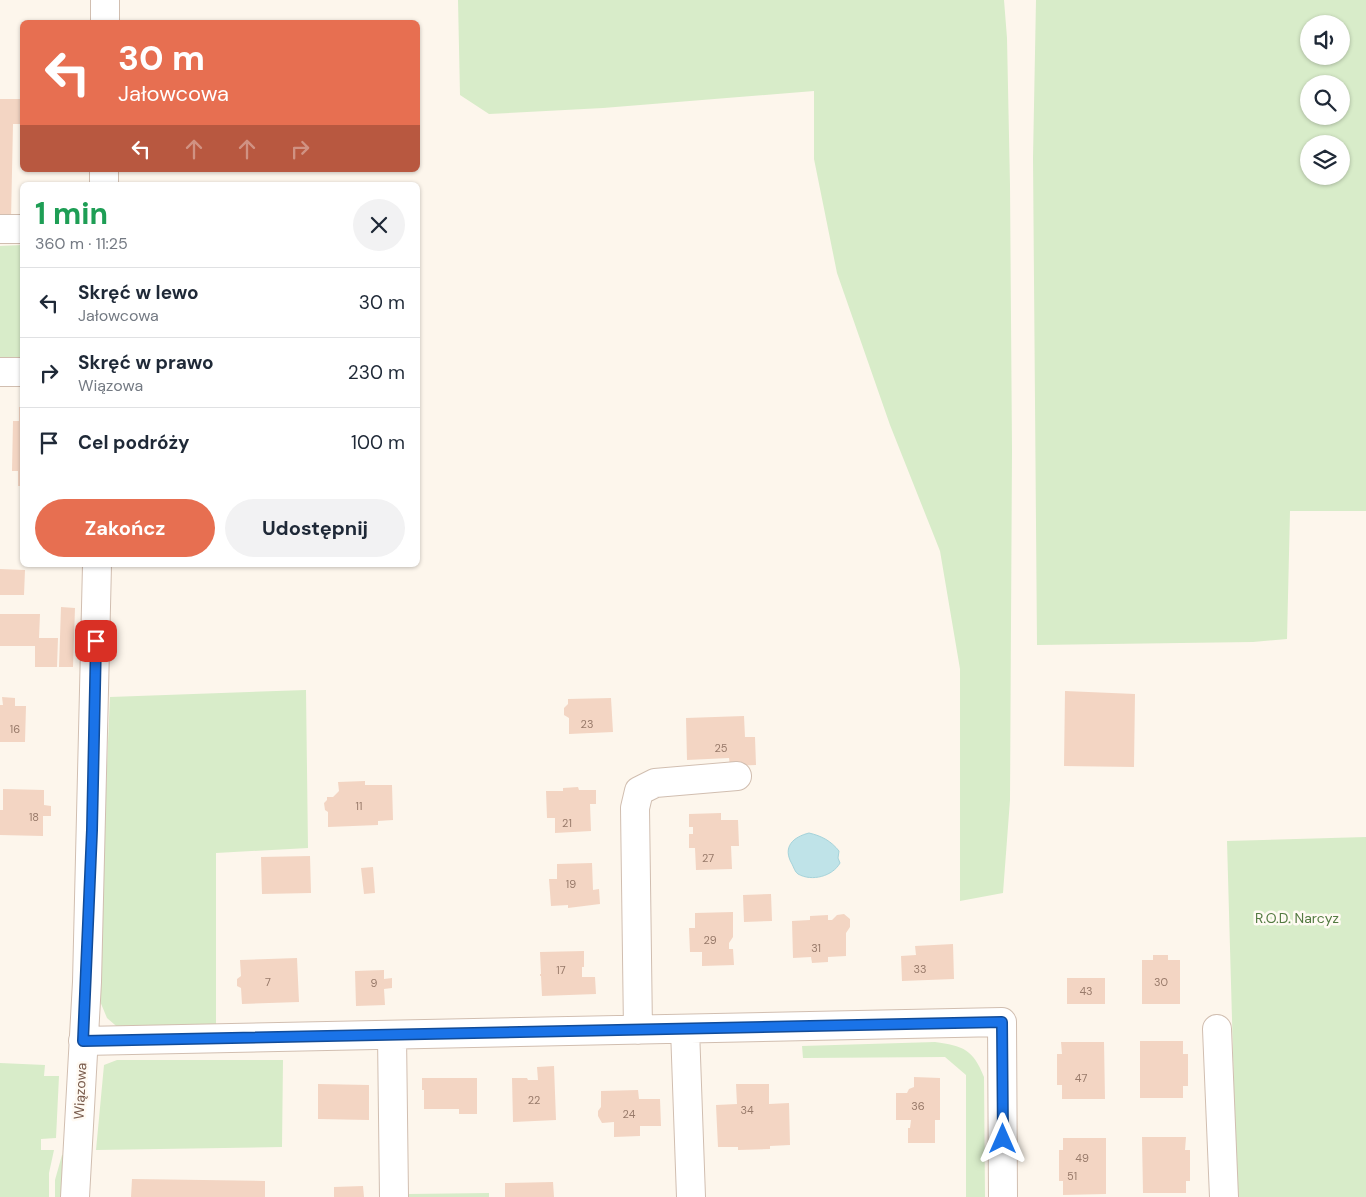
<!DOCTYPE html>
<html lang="pl">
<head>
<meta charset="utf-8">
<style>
	:root { --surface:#fff; --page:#f2f2f3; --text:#1f2937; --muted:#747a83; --line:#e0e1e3; --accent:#e76f51 }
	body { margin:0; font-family:"DM Sans",sans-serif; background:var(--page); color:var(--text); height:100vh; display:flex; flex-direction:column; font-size:19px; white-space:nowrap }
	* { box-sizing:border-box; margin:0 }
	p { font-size:16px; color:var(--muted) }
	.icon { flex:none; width:28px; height:28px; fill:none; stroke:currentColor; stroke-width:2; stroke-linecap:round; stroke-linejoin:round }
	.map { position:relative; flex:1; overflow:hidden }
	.drawer { position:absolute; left:20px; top:182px; width:400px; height:385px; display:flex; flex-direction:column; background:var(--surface); border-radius:8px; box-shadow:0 1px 4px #0004 }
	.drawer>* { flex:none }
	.banner { position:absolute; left:20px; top:20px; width:400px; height:152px; border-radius:8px; box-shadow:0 1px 4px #0004; background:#e76f51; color:#fff; overflow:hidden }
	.tools { position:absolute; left:1300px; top:15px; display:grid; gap:10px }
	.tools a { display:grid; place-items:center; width:50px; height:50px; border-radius:50%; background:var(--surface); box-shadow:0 1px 4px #0004; font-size:25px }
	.pin { position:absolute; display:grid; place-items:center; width:42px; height:42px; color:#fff; margin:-21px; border-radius:10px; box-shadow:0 2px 8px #0006 }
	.me { position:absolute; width:55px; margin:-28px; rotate:0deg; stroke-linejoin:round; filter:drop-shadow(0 0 4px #0008) }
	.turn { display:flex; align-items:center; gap:18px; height:105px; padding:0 15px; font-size:22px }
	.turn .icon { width:65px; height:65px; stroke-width:2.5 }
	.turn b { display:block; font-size:35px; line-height:42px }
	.lanes { display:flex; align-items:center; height:48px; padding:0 15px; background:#0003; justify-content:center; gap:25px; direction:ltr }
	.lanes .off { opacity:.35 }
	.round { display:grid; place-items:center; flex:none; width:52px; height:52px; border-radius:26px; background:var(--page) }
	.overview { display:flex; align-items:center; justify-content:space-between; height:85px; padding:0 15px }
	h1 { font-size:30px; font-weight:700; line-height:38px; color:#1e9e55 }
	.action { display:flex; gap:10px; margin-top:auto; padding:10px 15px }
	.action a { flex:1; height:58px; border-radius:30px; background:var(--accent); color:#fff; font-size:20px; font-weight:700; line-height:58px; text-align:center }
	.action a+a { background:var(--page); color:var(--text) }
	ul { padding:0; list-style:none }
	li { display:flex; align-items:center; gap:15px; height:70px; padding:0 15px; border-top:1px solid var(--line) }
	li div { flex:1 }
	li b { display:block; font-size:19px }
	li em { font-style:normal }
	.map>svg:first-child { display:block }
	.green { fill:#d8ecc9; fill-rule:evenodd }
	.water { fill:#bfe3e8; stroke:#a5d3da }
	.building { fill:#f3d5c3 }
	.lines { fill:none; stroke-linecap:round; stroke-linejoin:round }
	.minor-casing { stroke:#d1beb0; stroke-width:30 }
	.minor { stroke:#fff; stroke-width:28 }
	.route-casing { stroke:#114b97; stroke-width:12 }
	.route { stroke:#1a73e8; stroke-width:9 }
	.labels { text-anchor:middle; stroke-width:5; stroke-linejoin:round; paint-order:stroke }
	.number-label { font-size:11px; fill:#987a6a }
	.park-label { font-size:14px; fill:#537a41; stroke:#fffaf3 }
	.street-label { font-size:14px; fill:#7a5c4d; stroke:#fffaf3 }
</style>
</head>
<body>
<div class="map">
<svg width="1366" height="1197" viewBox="0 0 1366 1197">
	<rect width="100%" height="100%" fill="#fdf6ec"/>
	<!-- green -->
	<path class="green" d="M458 0H1004L1007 38 1010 185 1012 450 1010 800 1003 893 960 901V669L940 551 890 425 837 273 814 159V91L603 108 489 114 460 95Z
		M1036 0H1366V511H1290L1287 639 1253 642 1037 645 1033 158ZM1309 24H1341V56H1309ZM1309 84H1341V116H1309ZM1309 144H1341V176H1309Z
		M22 245V358L0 359V246Z
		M306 690 308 848 216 853V1030L122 1031 107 1018 97 994 110 697Z
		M1366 837V1197H1237L1227 841Z
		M935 1042C963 1046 973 1049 984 1077L985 1197H966V1075L945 1057 803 1058 802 1046Z
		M117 1060H283L282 1147 96 1150 104 1065Z
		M0 1063 45 1065 44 1076H59L56 1138 41 1139V1150H54L49 1173V1197H0Z
		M66 1154 64 1197H55V1180L62 1155Z
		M489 1193V1197H407L408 1194Z"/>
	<!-- water -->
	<path class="water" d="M809 833C822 836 831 841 839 851L838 858 840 863C833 876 812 882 798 874 795 872 794 868 792 864 782 847 793 837 809 833Z"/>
	<!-- building -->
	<path class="building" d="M0 99H22V124H13L11 219H0Z
		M19 407H22V486H18V471H12L13 421H19Z
		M0 569 25 570 24 595H0Z
		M61 607 75 608 73 667H59Z
		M0 614H40L39 638H58L57 667H35V646H0Z
		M1065 691 1135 694 1134 767 1064 766Z
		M2 697 15 698V706H26L25 742H0V705H3Z
		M611 698 613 732 569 734V718L564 715V708L568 704V699Z
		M744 716 745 737H755L756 765 730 766 729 758 687 760 686 718Z
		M365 781V785H392L393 820 378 821V825L328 827V812L325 810 324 803 327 800V797H333L339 791 338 782Z
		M578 787 579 790H596V804H590L591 831 555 833V818H547L546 791H563V788Z
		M3 789 44 790V805L51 806V816H43V836L0 835V810H3Z
		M721 813V820H738L739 846H731L732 869 696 870 695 848H689V834H693V827H689V814Z
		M310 856 311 893 262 894 261 857Z
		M592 863 593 890 599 889 600 904 568 908V905L551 906 549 879H557V864Z
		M373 867 375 893 364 894 361 868Z
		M771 894 772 921 744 922 743 895Z
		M733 912V937L729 943V949H733L734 965 702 966V952H690L689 928H695V913Z
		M844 914 850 919V927L846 933V956L828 957V962L812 963 811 957 793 958 792 921 810 920V916L828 915V920H832L837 915Z
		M953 944 954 979 902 981 901 956 916 955 915 946Z
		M584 951V967H582V977H595L596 994 542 996 541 976H540V974H541L540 952Z
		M1153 955H1168V960H1180V1004H1142V960H1153Z
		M297 958 299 1002 242 1004 241 988 237 986V979L241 976 240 960Z
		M384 970V979L392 978V988L384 989 385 1005 356 1006 355 971Z
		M1067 978H1105V1004H1067Z
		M1140 1041H1183V1054H1188V1086H1183V1098H1140Z
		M1061 1042H1104L1105 1099H1062V1085H1057V1054H1062Z
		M554 1066 556 1120 513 1122 512 1078H527L528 1080H538L537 1067Z
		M914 1077 940 1078V1120H935V1143H908V1128H910L911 1120H896V1093H907L909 1089 914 1087Z
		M422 1078H477V1114H459V1109H424V1090H422Z
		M318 1084 369 1085V1120L318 1119Z
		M736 1084H769V1104L789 1103 790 1145 770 1146V1149L738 1150V1147H718L716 1105 737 1104Z
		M638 1090 639 1099H660L661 1126H640V1136L614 1137V1122L602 1123 598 1116V1111L601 1107V1091Z
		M1142 1137H1186L1185 1150H1190V1181H1186V1193H1143Z
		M1063 1138H1106V1194L1063 1195V1181H1059V1150H1063Z
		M132 1179 265 1181V1197H131Z
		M553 1182 554 1197H505V1183Z
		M363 1186 364 1197H334V1187Z"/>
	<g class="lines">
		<!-- minor casing -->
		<g class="minor-casing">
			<path id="minor" d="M105 22V0
				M104 185V170
				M0 229H22
				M0 372H22
				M685 1029 691 1197
				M1217 1029 1224 1197
				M638 1030 635 808 639 791 655 783 737 776
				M392 1035 394 1197
				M83 1041 1002 1022 1003 1197
				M75 1197 87 982 97 565"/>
		</g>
		<!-- minor -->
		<use href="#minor" class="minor"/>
	</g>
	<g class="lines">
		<!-- route casing -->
		<g class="route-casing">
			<path id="route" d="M96 641 92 830 83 1041 1002 1022 1003 1139"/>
		</g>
		<!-- route -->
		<use href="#route" class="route"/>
	</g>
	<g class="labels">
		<!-- number labels -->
		<g class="number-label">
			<text x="587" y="728">23</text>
			<text x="15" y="733">16</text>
			<text x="721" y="752">25</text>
			<text x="359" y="810">11</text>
			<text x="34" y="821">18</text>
			<text x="567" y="827">21</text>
			<text x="708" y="862">27</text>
			<text x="571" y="888">19</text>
			<text x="710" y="944">29</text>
			<text x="816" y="952">31</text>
			<text x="920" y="973">33</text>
			<text x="561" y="974">17</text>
			<text x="268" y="986">7</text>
			<text x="1161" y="986">30</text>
			<text x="374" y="987">9</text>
			<text x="1086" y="995">43</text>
			<text x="1081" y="1082">47</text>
			<text x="534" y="1104">22</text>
			<text x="918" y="1110">36</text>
			<text x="747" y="1114">34</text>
			<text x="629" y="1118">24</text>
			<text x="1082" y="1162">49</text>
			<text x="1072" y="1180">51</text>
		</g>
		<!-- park labels -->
		<g class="park-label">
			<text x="1297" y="923">R.O.D. Narcyz</text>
		</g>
		<!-- street labels -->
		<g class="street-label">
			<text transform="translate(80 1091) rotate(-87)" y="5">Wiązowa</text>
		</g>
	</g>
</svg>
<div class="tools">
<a><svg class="icon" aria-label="sound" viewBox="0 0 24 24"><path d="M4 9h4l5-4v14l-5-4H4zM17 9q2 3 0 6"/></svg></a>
<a><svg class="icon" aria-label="search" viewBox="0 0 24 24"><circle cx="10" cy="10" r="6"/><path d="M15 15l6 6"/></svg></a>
<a><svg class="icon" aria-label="layers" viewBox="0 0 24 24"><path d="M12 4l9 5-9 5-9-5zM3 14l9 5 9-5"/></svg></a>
</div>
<div class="pin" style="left:96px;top:641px;background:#d93025"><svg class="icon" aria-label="arrive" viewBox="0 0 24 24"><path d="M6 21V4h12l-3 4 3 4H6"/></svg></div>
<svg class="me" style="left:1003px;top:1139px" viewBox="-20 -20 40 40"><path d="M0-17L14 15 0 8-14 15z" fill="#1a73e8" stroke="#fff" stroke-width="4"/></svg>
<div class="banner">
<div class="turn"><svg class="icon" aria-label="left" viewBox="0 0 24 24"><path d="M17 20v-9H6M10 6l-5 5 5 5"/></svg><div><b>30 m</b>Jałowcowa</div></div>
<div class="lanes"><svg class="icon" aria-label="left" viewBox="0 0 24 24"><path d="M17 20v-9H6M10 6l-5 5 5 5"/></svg><svg class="icon off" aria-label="ahead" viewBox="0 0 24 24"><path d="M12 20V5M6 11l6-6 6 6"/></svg><svg class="icon off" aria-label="ahead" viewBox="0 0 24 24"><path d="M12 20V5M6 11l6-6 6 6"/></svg><svg class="icon off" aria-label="right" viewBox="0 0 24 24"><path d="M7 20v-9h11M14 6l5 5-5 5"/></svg></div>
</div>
<section class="drawer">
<div class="overview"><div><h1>1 min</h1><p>360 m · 11:25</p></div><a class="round"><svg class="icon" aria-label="close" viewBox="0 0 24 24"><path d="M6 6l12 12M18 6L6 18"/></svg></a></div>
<ul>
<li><svg class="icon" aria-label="left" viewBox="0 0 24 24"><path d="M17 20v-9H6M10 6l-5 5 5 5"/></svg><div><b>Skręć w lewo</b><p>Jałowcowa</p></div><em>30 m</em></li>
<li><svg class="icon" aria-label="right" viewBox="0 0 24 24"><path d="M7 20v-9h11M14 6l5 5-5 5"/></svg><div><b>Skręć w prawo</b><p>Wiązowa</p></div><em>230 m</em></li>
<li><svg class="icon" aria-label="arrive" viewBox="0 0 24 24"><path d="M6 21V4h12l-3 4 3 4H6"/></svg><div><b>Cel podróży</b></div><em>100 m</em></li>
</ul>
<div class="action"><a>Zakończ</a><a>Udostępnij</a></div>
</section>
</div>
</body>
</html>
